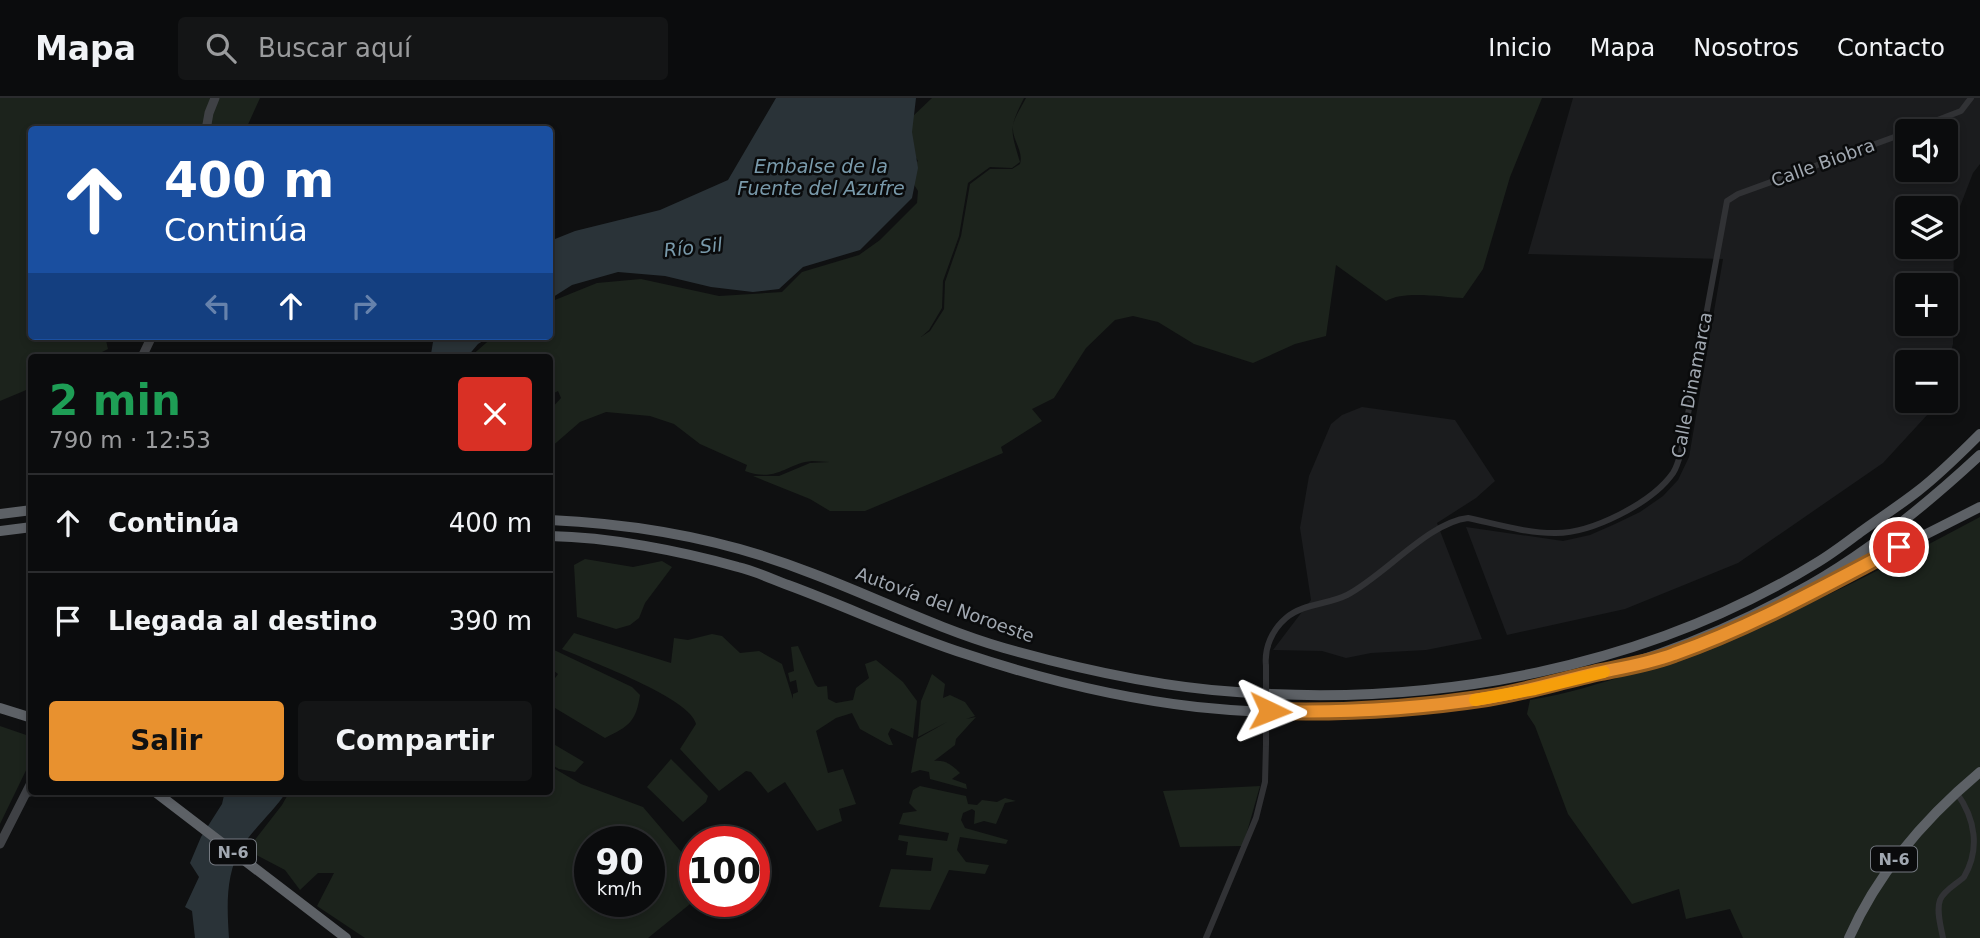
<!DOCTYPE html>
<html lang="es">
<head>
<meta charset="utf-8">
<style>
	:root { --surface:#0b0c0d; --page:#141516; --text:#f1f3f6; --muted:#9a9b9d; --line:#2b2c2e; --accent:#e8912f }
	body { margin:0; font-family:"DejaVu Sans",sans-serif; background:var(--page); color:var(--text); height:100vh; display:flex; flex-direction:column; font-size:26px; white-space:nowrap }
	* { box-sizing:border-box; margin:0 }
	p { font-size:23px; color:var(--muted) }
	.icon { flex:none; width:38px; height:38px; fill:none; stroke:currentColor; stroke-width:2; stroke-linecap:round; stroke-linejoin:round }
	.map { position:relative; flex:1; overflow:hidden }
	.details { position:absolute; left:28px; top:256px; width:525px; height:441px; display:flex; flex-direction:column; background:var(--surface); border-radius:7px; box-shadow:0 4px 10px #0003,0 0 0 2px var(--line) }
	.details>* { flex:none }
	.banner { position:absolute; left:28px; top:28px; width:525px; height:214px; border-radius:7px; box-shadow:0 4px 10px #0003,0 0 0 2px var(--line); background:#1a4fa0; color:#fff; overflow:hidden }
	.fabs { position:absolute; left:1895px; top:21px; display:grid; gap:14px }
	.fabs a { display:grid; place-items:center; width:63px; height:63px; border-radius:7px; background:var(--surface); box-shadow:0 4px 10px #0003,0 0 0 2px var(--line); font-size:35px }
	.speed { position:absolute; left:574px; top:728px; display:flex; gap:14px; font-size:35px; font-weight:700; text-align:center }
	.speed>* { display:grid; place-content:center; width:91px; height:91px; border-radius:50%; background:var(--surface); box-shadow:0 4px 10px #0003,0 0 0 2px var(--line); line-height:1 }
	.speed small { font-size:18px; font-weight:400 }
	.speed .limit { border:10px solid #d22; background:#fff; color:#111 }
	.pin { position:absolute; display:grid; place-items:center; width:60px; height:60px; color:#fff; margin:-30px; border:4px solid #fff; border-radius:50%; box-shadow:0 2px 7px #0007 }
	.me { position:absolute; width:77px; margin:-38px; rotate:92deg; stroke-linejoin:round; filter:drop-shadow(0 0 5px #0008) }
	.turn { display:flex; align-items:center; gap:24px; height:147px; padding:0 21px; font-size:32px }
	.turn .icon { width:91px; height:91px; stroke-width:2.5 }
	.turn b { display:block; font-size:49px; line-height:60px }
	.lanes { display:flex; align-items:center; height:66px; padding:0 21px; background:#0003; justify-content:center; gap:35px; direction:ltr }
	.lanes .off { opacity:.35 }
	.round { display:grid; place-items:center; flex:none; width:74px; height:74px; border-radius:7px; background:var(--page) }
	.headline { display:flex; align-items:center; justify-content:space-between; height:119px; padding:0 21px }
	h1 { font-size:42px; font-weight:600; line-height:52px; color:#1e9e55 }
	.action { display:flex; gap:14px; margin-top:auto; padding:14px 21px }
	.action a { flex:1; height:80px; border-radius:7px; background:var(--accent); color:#111; font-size:28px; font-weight:600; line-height:80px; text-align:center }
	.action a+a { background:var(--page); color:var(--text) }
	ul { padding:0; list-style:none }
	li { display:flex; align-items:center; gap:21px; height:98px; padding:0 21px; border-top:2px solid var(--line) }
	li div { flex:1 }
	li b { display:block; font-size:26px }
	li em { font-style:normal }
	header { display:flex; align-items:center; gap:42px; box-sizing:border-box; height:98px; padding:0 35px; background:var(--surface); border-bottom:2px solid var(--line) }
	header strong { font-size:33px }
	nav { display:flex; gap:38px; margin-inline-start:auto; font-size:24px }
	.search { width:490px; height:63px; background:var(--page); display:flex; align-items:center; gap:18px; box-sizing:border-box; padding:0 24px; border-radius:7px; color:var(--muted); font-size:26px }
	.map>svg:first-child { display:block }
	.built { fill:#1b1c1e; fill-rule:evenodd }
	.green { fill:#1c231c; fill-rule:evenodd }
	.water { fill:#2a3338 }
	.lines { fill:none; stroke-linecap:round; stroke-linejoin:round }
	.street { stroke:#313235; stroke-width:6 }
	.secondary { stroke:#3f4145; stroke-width:9 }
	.highway { stroke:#5d6166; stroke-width:10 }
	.street-bridge { stroke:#313235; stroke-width:6 }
	.route-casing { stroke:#975e1f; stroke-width:18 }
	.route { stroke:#e8912f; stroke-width:12 }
	.slow { stroke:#f59e0b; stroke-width:12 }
	.labels { text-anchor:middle; stroke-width:5; stroke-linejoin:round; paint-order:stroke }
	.shield { fill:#0a0b0c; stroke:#747980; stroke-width:2 }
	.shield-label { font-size:16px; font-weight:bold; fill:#a1a8b1 }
	.street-label { font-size:18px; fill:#a1a8b1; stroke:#0a0b0c }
	.water-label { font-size:19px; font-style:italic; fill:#799aab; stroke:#0a0b0c }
</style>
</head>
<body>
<header>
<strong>Mapa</strong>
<div class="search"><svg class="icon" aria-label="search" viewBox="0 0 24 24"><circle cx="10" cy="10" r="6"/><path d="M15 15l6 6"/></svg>Buscar aquí</div>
<nav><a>Inicio</a><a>Mapa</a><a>Nosotros</a><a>Contacto</a></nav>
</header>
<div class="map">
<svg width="1980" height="840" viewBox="0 0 1980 840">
	<rect width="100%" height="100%" fill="#0f1011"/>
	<!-- built -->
	<path class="built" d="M1573 0H1980V66L1973 75 1954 124 1953 246 1946 274V264H1908V303H1934L1928 316 1883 365 1738 465 1625 511 1507 537 1466 429 1563 443 1590 437 1615 426 1640 414 1663 398 1678 382 1689 359 1723 161 1528 156ZM1908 33H1946V72H1908ZM1908 110H1946V149H1908ZM1908 187H1946V226H1908Z
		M1362 309 1455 322 1495 383 1476 400 1437 425 1482 541 1426 552 1371 555 1346 560 1322 553 1273 552 1311 502 1300 430 1309 378 1331 326 1342 317Z"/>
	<!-- green -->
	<path class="green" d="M0 0H260L246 31 32 32V238H105L108 251 92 259H32L31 290 0 303Z
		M932 0H1024C1009 30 1010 31 1020 64L1012 70 990 69 968 85 959 138 943 183 942 210 929 232 921 239 930 233 944 211 945 184 961 138 970 86 990 71H1012L1020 66C1024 52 1011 41 1013 27 1015 18 1022 8 1026 0H1542L1510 79 1483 171 1463 200C1442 199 1404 192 1386 203L1336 167 1326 238 1295 246 1253 265 1194 246 1158 224 1133 218 1115 222 1086 250 1054 300 1032 311 1042 323 1001 349 1003 355 865 413H830L810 401 753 378H779L810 365 830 364C824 364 818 363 812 363 787 365 777 385 745 373L747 367 700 346 674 326 650 318 606 314 580 324 550 350V312L561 300 558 293 550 297V259H470L494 238H550V204L597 185 641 181 719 198 782 194 802 174 859 157 880 142 917 105 918 93 905 72 918 63 909 49 912 19Z
		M1980 419V840H1743L1730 811 1686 821 1679 791 1632 806 1568 716 1535 628 1527 616 1530 602C1567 596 1601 585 1637 574 1758 536 1869 478 1980 419Z
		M585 461 633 469 662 463 672 469 645 505 639 520 630 527 616 531 577 519 574 467Z
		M574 535 671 565 674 540 688 542 712 536 722 538 740 555 759 553 782 566 793 601V596L798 594 796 582 790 584 788 575 794 573 791 549 798 548 815 586 818 589 827 588 828 601 836 605 853 602 856 590 869 580 865 566 876 562 903 584 917 603 913 640 891 630 888 636 893 647H889L860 631 852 615 836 620 816 633 828 675 843 671 856 706 839 711 842 723 817 733 785 684 768 695 751 674 746 673 719 693 680 651 696 626C691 600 589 563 562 551Z
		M552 551 632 589 640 597C636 624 629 628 605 640L550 607V587L558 576 550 570V553Z
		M932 576 945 586 943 600 950 597 965 604 975 618 966 621 976 619 956 641 955 647 934 663C946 662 952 667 960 675L952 681 966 686 967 691 930 681 929 674 920 672 911 675 917 641 947 624 918 639 921 603Z
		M0 628 32 639 31 662 0 726Z
		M550 644 584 664 575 674 559 671 550 666Z
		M671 661 708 698 706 704 683 724 647 689Z
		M550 668 581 686 643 709 695 770V802L648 840H365L317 808 334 775H318L300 792 285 772 247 752 282 707 290 693H550ZM590 744H649V803H590Z
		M920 688 966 698 968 706 977 707 982 702 997 704 1005 700 1016 703 1005 705 996 726 984 723 974 726 975 713 972 711 963 715 961 722 965 730 1008 742 1006 746 960 739 957 752 966 764 989 767 985 776 949 772 930 812 879 809 891 771 931 773 933 760 906 757 908 744 898 742 899 737 947 743 949 735 899 726 903 715 917 713 909 705 913 692Z
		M1260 688 1243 748 1180 749 1163 693Z"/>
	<!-- water -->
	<path class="water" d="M776 0H916L912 34 918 70 912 100 860 152 803 169 779 191 753 194 711 189 665 178 618 174 572 187 550 201V143L575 133 660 112 728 82Z
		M434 238H491L478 246 467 259H427L431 256Z
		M225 693H287C274 713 254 730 242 749 225 775 227 810 229 840H195L192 813 185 809 199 779 190 765 201 739 222 706Z"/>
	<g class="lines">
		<!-- street -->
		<path class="street" d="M1909 33 1961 13 1971 0
			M1266 568C1264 550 1272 532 1286 520 1304 505 1327 507 1347 497 1384 478 1429 424 1468 420 1496 426 1526 435 1554 435 1591 436 1652 405 1673 375 1677 369 1679 361 1681 354L1727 103 1738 96 1908 34
			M26 697 38 693
			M1206 840 1256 720 1265 684 1266 646
			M1943 840C1941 829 1936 813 1940 802 1944 792 1957 786 1964 779 1980 752 1976 721 1956 694"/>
		<!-- secondary -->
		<path class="secondary" d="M206 32 209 15 215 0
			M142 259 152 238
			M0 746 32 683"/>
		<!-- highway -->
		<path class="highway" d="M0 416 32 412
			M550 422C638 426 728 442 811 475 875 499 938 531 1004 550 1079 571 1158 589 1237 594 1436 609 1646 570 1818 464 1833 455 1847 444 1862 433 1880 420 1900 407 1918 393 1940 376 1960 356 1980 336
			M0 433 32 429
			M550 438C609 439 681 453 738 469 755 473 772 481 788 487 848 509 906 537 966 556 1041 581 1119 600 1197 609 1401 631 1617 593 1797 494 1864 458 1924 409 1980 357
			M1800 500 1980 409
			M0 610 32 620
			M154 693 346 840
			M1849 840C1878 774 1925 720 1980 674"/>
		<!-- street-bridge -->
		<path class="street-bridge" d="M1266 568V646"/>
	</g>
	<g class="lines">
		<!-- route casing -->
		<g class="route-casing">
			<path id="route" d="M1270 613C1343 615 1415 611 1487 600 1526 594 1563 582 1601 574 1626 569 1650 565 1674 556 1752 529 1826 487 1899 449"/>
		</g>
		<!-- route -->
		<use href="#route" class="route"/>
		<!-- slow -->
		<path class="slow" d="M1475 602 1535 591 1604 574"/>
	</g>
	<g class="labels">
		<!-- shield labels -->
		<g class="shield">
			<rect x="210" y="741.5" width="46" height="25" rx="5"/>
			<rect x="1871" y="748.5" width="46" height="25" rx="5"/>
		</g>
		<g class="shield-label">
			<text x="233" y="760">N-6</text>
			<text x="1894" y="767">N-6</text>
		</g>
		<!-- street labels -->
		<g class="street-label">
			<text transform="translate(1823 65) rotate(-20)" y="6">Calle Biobra</text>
			<text transform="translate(1692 287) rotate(-79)" y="6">Calle Dinamarca</text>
			<text transform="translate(945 507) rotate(20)" y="6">Autovía del Noroeste</text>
		</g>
		<!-- water labels -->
		<g class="water-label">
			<text x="821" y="75">Embalse de la<tspan x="821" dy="22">Fuente del Azufre</tspan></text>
			<text transform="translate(693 149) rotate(-6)" y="7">Río Sil</text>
		</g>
	</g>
</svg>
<div class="fabs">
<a><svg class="icon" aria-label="sound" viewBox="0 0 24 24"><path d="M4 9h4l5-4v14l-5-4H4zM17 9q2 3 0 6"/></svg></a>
<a><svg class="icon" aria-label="layers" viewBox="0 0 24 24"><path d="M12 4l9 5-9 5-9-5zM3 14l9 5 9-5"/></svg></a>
<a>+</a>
<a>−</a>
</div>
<div class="speed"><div>90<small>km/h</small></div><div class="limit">100</div></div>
<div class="pin" style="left:1899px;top:449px;background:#d93025"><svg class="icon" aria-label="arrive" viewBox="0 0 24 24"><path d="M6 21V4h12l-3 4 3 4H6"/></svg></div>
<svg class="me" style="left:1270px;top:613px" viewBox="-20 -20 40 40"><path d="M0-17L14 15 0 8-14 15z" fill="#e8912f" stroke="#fff" stroke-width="4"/></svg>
<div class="banner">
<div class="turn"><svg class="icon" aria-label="ahead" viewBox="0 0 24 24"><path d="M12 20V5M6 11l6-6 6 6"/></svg><div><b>400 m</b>Continúa</div></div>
<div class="lanes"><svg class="icon off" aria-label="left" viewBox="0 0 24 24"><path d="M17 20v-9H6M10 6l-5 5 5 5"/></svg><svg class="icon" aria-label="ahead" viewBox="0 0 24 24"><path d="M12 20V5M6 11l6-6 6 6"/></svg><svg class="icon off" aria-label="right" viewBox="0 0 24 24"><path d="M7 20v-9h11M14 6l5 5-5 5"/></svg></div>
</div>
<section class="details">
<div class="headline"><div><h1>2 min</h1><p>790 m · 12:53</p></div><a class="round" style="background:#d93025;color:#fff"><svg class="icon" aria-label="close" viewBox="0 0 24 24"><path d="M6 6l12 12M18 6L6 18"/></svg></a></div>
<ul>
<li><svg class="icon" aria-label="ahead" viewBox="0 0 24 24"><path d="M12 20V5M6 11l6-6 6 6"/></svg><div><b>Continúa</b></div><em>400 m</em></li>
<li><svg class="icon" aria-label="arrive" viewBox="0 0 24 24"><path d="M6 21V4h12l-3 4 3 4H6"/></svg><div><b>Llegada al destino</b></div><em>390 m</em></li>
</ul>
<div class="action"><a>Salir</a><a>Compartir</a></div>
</section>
</div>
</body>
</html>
